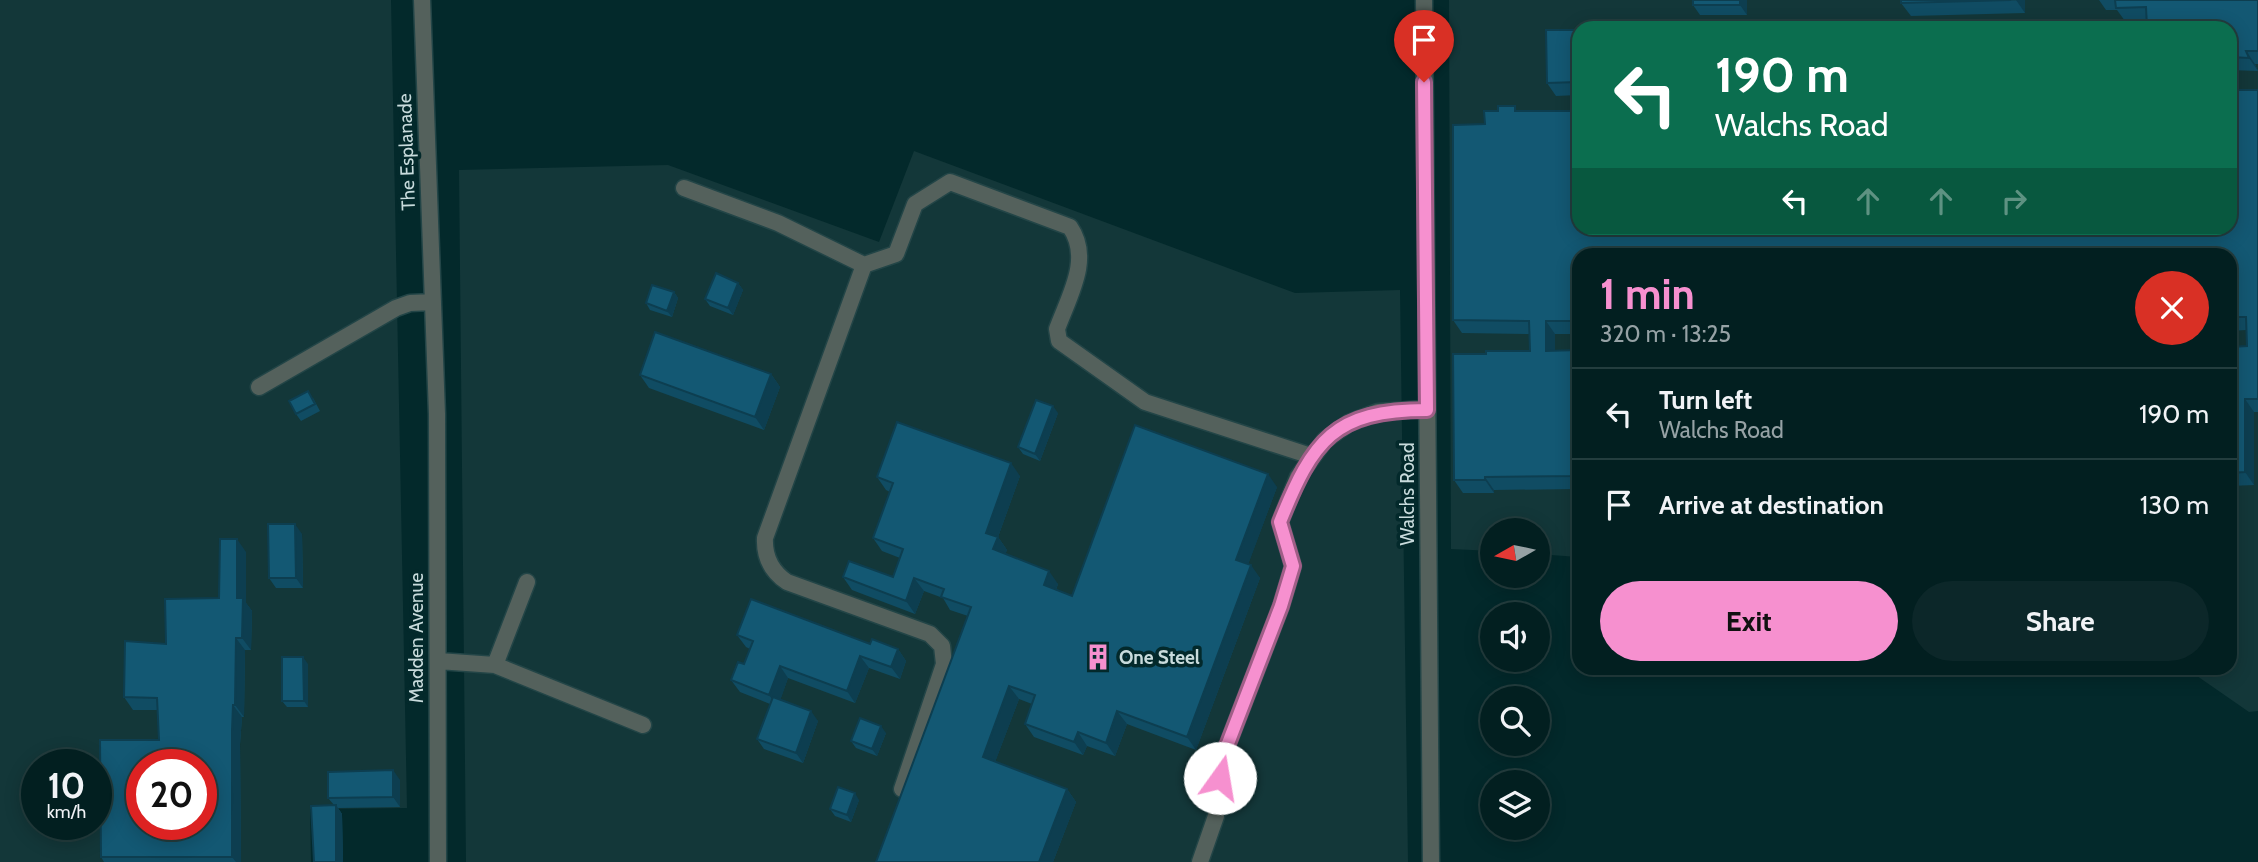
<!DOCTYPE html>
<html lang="en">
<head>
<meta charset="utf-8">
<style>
	:root { --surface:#021f20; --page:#0c2729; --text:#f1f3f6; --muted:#96a2a5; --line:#233d3e; --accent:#f690cf }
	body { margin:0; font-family:Cabin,sans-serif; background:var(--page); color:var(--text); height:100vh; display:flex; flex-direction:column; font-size:26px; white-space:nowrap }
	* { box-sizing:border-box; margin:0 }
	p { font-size:23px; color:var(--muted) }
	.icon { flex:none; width:38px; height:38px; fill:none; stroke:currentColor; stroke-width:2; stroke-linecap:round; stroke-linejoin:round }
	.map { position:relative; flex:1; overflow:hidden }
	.panel { position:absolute; left:1572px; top:248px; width:665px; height:427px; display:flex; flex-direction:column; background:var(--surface); border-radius:21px; box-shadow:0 4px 18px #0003,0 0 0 2px var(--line) }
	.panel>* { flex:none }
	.hud { position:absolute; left:1572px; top:21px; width:665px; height:214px; border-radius:21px; box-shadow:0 4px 18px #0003,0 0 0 2px var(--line); background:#0b6e4f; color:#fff; overflow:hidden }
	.needle { width:46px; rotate:261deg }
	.tools { position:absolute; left:1480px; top:518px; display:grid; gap:14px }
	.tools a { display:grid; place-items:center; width:70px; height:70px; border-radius:50%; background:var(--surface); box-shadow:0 4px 18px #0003,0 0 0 2px var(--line); font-size:35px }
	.speed { position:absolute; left:21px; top:749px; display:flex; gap:14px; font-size:35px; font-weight:700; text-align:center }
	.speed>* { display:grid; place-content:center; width:91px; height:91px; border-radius:50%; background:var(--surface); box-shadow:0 4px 18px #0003,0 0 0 2px var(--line); line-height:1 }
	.speed small { font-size:18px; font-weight:400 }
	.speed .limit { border:10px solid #d22; background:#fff; color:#111 }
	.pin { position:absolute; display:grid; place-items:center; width:60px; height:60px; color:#fff; margin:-72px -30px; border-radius:50% 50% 50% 0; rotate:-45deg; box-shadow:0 0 7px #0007 }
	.pin .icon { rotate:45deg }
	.me { position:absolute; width:77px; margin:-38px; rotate:13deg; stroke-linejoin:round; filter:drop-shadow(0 0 5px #0008) }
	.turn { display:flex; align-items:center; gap:24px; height:147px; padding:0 28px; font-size:32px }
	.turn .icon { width:91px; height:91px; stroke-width:2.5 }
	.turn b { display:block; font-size:49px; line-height:60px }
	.lanes { display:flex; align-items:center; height:66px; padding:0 28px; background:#0003; justify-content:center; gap:35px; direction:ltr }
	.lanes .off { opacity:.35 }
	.round { display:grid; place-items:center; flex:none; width:74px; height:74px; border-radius:37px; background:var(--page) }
	.headline { display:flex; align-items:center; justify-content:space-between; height:119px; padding:0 28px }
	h1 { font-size:42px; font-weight:700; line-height:52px; color:var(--accent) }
	.cta { display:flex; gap:14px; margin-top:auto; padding:14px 28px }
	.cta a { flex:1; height:80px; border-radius:42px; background:var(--accent); color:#111; font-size:28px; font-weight:700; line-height:80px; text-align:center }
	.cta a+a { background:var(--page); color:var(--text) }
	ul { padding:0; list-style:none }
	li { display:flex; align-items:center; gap:21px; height:91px; padding:0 28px; border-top:2px solid var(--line) }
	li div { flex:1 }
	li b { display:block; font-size:26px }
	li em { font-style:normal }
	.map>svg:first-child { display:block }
	.built { fill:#133739; fill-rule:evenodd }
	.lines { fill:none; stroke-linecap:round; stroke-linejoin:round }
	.minor-casing { stroke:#234547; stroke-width:19 }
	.minor { stroke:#54615c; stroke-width:16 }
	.wall { fill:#104c63 }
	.shaded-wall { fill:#0d3e50 }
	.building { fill:#135873; stroke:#0d3e50; stroke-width:2; fill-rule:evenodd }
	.route-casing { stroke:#a05e87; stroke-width:18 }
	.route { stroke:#f690cf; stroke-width:12 }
	.labels { text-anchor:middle; stroke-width:7; stroke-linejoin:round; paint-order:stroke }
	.street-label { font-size:19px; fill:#c8dbdc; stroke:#03292b }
	.poi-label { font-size:19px; font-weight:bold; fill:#c8dbdc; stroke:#03292b; text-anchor:start }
</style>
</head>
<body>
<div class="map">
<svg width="2258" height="862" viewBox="0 0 2258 862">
	<rect width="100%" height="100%" fill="#03292b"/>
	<!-- built -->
	<path class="built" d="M0 0H391L407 808 310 809 311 862H0ZM37 765H96V824H37ZM142 765H201V824H142Z
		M1449 0H2258V711L2249 712 2187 669 2230 668V256H1578V557L1538 554V530H1493V551L1451 549ZM1578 28H2230V228H1578Z
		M914 151 1295 293 1400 290 1408 862H466L459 170 668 165 879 242Z"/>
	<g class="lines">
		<!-- minor casing -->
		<g class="minor-casing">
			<path id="minor" d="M422 0 437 414 438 862
				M1424 0 1431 862
				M684 188 778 223 864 265 896 254 915 204 950 182 1070 227C1092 259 1069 296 1057 329L1059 341 1145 402 1311 456
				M864 265 765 538C764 557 771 571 787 582L930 634 942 646 944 664 902 789
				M259 387 396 308 410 303 433 302
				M438 661 495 665 643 725
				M495 665 527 582
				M1200 862 1216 816 1222 759 1281 606 1293 566 1280 522 1298 477 1325 440 1349 423 1378 412 1427 409"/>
		</g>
		<!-- minor -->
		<use href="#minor" class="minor"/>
	</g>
	<!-- wall -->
	<path class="wall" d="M1747 0V15H1700L1693 5Z
		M2025 0V13L1911 16 1901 3Z
		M2099 0H2258V64H2255L2258 71 2230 70V28L2146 21H2125L2117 10H2106Z
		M1578 30V95L1556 96 1547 83Z
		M2258 90V412H2254V485L2230 486V347L2247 346 2246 330 2230 331V256H1578V334H1555V351L1578 350V489L1494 490V493H1463L1454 480 1486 354 1530 351 1529 334 1462 333 1453 320 1485 124 1518 111 1578 228Z
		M738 283 743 290 733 315 710 306 705 299Z
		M674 292 678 298 672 317 650 310 646 303Z
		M771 374 780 387 764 430 649 388 640 375Z
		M313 398 320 411 301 421 296 414Z
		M1058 413 1040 461 1023 454 1018 447Z
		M1020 476 998 537 1007 550 1005 554 1058 584 1056 590 1072 596 1277 487 1248 564 1260 578 1196 750 1127 724 1115 756 1087 746 1083 755 1034 737 1025 724 1032 704 1019 699 995 762 1067 789 1076 802 1053 862H876L968 616 950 610 943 598 924 591 915 614 852 590 843 577H893L900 558 882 551 873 538 890 492 886 490 877 477Z
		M302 534 303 588H276L269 578Z
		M246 552V603L252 611 251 650H245L244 717H242L240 744 241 862H104L101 857 159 740 157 710H133L124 697 166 644 219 598Z
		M737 635 870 644 898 649 906 661 900 679 869 668 855 703 788 678 780 700 818 721 803 763 764 749 757 739 770 704 740 692 731 680 744 664 750 649 746 647Z
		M308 664V707H287L282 701Z
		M886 733 877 756 856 748 851 741Z
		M400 780V807L338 808 342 814 343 862H314L334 805 328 798Z
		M859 800 851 822 835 816 830 809Z"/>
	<!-- shaded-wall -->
	<path class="shaded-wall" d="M1740 0H1747V15L1740 5Z
		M2016 0H2025V13Z
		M2246 51 2255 64 2258 71 2249 58Z
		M738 283 743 290 733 315 728 308Z
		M674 292 678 298 672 317 667 311Z
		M1546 321 1555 334V364L1546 351Z
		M771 374 780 387 764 430 755 417Z
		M2245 399 2254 412V485L2245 472Z
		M1053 406 1058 413 1040 461 1035 454Z
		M1011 463 1020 476 998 537 1007 550 1002 563 993 549 986 533Z
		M1268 474 1277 487 1245 573 1236 560Z
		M1485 477 1494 490V493L1485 480Z
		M295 524 302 534 303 588 296 578Z
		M237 539 246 552V603L252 611 251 650 242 638 237 598Z
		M1251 565 1260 578 1196 750 1187 737Z
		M1049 571 1058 584 1053 598 1044 585Z
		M914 578 924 591 915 614 906 601Z
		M236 638 245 650 244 717 235 705Z
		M898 649 906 661 900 679 891 667Z
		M860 656 869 668 855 703 847 691Z
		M303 657 308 664V707L304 701Z
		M780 666 788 678 778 707 769 695Z
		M1009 686 1019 699 992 770 983 757Z
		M233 705 242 717 240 744 241 862H236L232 857V731Z
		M811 711 818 721 803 763 796 753Z
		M1117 711 1127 724 1115 756 1106 743Z
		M881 726 886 733 877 756 872 749Z
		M1078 732 1087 746 1083 755 1074 742Z
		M393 770 400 780V807L393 797Z
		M1067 789 1076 802 1053 862H1039Z
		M855 793 859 800 851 822 847 815Z
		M336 805 342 814 343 862H336Z"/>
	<!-- building -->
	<path class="building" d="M1693 0H1740V5H1693Z
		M1901 0H2011L1901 3Z
		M2115 0H2258V51H2246L2249 58 2230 57V28H2147L2146 7 2116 8Z
		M1546 30H1578V82L1547 83Z
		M2230 90H2258V399H2245V472L2230 473V347L2247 346 2246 317H2230V256H1578V321H1546V351L1578 350V476L1485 477V480H1454L1453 354H1486V351H1530L1529 321 1453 320V125L1485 124 1484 111H1498V106H1515V111H1578V228H2230Z
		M716 273 738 283 728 308 705 299Z
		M652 285 674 292 667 311 646 303Z
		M655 332 771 374 755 417 640 375Z
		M308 391 315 404 296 414 289 401Z
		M1036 400 1053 406 1035 454 1018 447Z
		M897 422 1011 463 986 533 998 537 993 549 1049 571 1044 585 1072 596 1135 425 1268 474 1236 560 1251 565 1187 737 1117 711 1106 743 1078 732 1074 742 1025 724 1035 695 1009 686 983 757 1067 789 1039 862H876L971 607 941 597 944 589 914 578 906 601 843 577 849 561 893 577 903 549 873 538 893 483 877 477Z
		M268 524H295L296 578H269Z
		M220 539H237V598H243L242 638H236L235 705H233L232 731V857H101L100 740H159L157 698 124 697 125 641 166 644 165 599 219 598ZM142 765H201V824H142Z
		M751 599 870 644 872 639 898 649 891 667 860 656 847 691 780 666 769 695 731 680 738 662 744 664 753 641 737 635Z
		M282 657H303L304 701H282Z
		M773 697 811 711 796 753 757 739Z
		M860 718 881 726 872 749 851 741Z
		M393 770V797L328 798V772Z
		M838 787 855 793 847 815 830 809Z
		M336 805V862H314L311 806Z"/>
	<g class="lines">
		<!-- route casing -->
		<g class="route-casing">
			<path id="route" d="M1220 778 1222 759 1281 606 1293 566 1280 522C1313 440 1334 410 1427 410L1424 82"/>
		</g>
		<!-- route -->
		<use href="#route" class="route"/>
	</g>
	<!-- icons -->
	<defs>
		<g id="building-bare" transform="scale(2.1)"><path d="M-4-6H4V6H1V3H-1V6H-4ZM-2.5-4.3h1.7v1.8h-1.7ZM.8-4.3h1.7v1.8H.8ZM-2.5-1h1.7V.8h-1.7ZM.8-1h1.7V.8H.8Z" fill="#f690cf" stroke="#03292b" stroke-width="2.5" paint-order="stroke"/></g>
	</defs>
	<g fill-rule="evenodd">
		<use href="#building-bare" x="1098" y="657"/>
	</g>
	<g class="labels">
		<!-- street labels -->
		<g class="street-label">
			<text transform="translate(406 152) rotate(-92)" y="7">The Esplanade</text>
			<text transform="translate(1407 494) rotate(-90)" y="7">Walchs Road</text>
			<text transform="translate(416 638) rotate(-90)" y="7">Madden Avenue</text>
		</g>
		<!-- poi labels -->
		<g class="poi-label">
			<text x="1119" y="664">One Steel</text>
		</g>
	</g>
</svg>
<div class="tools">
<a><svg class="needle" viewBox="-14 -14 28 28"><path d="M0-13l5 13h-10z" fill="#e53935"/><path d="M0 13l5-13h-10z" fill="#96a2a5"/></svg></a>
<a><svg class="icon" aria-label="sound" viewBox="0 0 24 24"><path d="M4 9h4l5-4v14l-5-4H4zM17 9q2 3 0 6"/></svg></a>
<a><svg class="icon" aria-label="search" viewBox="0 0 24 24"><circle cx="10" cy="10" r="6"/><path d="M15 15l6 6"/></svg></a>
<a><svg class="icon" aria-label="layers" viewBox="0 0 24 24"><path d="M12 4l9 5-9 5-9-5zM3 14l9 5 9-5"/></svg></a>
</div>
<div class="speed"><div>10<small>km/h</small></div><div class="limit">20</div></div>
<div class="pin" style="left:1424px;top:82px;background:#d93025"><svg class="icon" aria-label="arrive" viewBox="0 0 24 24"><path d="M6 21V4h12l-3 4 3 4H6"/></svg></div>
<svg class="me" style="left:1220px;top:778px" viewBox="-20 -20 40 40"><circle r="19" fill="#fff"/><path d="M0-13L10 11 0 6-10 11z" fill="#f690cf"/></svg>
<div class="hud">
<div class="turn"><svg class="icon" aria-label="left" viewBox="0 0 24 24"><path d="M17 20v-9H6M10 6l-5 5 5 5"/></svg><div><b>190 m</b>Walchs Road</div></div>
<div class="lanes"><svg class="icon" aria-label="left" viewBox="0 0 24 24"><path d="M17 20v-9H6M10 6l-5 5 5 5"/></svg><svg class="icon off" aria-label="ahead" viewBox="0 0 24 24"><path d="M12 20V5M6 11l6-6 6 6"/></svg><svg class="icon off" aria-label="ahead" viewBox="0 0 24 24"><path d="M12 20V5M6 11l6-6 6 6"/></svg><svg class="icon off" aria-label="right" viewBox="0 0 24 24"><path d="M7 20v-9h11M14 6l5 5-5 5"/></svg></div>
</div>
<section class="panel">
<div class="headline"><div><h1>1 min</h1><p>320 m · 13:25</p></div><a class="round" style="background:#d93025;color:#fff"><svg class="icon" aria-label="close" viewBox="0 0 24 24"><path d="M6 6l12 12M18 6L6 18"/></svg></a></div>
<ul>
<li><svg class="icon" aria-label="left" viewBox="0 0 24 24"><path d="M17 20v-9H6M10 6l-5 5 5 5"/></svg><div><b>Turn left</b><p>Walchs Road</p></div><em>190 m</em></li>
<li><svg class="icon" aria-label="arrive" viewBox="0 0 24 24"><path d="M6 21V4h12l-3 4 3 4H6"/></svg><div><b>Arrive at destination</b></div><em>130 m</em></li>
</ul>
<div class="cta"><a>Exit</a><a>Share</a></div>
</section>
</div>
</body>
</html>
